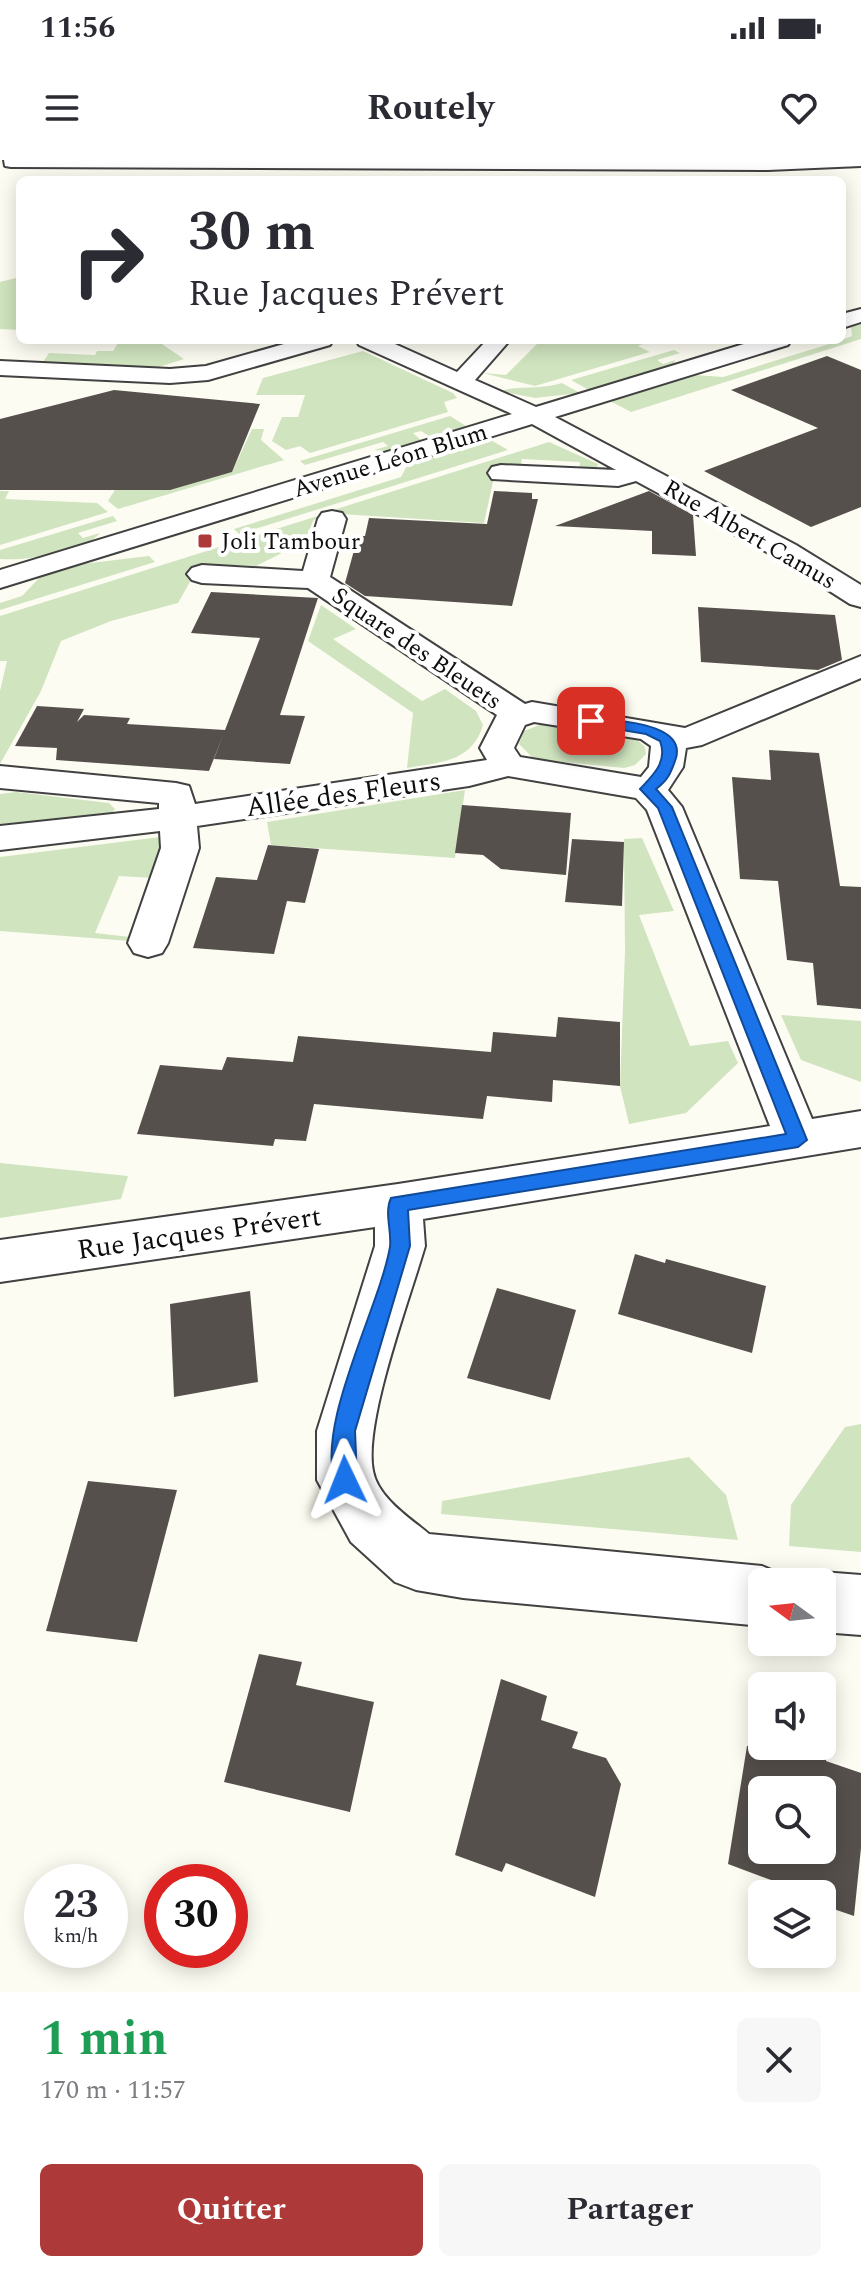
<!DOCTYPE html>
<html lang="fr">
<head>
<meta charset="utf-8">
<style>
	:root { --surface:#fff; --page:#f7f7f7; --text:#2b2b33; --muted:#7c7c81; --accent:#ad3a38 }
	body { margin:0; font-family:Spectral,serif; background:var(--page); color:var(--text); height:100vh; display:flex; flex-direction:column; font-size:30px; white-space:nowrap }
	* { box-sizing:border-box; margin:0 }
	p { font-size:26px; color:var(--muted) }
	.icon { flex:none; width:44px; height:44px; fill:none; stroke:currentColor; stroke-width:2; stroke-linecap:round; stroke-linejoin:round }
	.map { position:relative; height:1832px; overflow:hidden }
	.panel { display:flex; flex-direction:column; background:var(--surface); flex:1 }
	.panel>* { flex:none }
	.top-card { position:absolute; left:16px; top:16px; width:830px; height:168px; border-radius:12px; box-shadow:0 4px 20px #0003; background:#fff; color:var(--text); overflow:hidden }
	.needle { width:52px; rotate:285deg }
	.fabs { position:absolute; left:748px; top:1408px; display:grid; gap:16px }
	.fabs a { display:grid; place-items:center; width:88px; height:88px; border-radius:12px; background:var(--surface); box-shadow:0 4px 20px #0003; font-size:40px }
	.speed { position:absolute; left:24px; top:1704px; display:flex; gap:16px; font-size:40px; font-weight:700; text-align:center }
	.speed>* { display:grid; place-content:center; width:104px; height:104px; border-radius:50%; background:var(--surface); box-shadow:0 4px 20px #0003; line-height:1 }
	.speed small { font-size:20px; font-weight:400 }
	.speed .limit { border:12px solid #d22; background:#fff; color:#111 }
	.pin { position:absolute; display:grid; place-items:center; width:68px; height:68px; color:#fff; margin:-34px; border-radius:16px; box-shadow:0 4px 12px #0006 }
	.me { position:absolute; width:88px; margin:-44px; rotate:358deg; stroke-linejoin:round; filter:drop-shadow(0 0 6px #0008) }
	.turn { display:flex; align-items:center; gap:28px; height:168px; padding:0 40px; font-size:36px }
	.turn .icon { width:104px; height:104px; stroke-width:2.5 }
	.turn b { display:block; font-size:56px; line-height:68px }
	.round { display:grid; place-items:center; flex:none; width:84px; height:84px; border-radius:12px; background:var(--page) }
	.summary { display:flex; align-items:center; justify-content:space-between; height:136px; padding:0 40px }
	h1 { font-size:48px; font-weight:700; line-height:60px; color:#1e9e55 }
	.action { display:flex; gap:16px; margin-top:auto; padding:16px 40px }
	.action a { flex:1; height:92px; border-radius:12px; background:var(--accent); color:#fff; font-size:32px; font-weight:700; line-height:92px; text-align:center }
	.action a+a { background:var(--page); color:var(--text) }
	.status { display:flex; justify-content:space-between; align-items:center; height:56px; padding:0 40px; background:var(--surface); direction:ltr }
	.status svg { height:22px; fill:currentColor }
	header { display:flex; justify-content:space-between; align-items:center; height:104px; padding:0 40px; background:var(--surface); font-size:36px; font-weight:700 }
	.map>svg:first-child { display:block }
	.green { fill:#d0e4bf }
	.building { fill:#56504c; fill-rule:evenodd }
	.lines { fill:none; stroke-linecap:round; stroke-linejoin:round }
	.minor-casing { stroke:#414141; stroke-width:4 }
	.minor { fill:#fff; fill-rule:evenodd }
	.route { fill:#1a73e8; stroke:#114b97; stroke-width:2 }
	.poi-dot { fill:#ad3a38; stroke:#fff; stroke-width:3 }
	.labels { text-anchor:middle; stroke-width:8; stroke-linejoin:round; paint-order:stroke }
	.far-street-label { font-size:24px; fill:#0e0e0e; stroke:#fff }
	.far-poi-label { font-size:24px; fill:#0e0e0e; stroke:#fff; text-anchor:start }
	.street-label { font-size:28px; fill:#0e0e0e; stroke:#fff }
</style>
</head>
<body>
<div class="status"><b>11:56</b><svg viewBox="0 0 49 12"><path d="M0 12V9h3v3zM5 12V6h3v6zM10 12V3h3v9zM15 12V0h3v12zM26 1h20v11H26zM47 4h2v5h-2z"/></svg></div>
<header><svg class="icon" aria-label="menu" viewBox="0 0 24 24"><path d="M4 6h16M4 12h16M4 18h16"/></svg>Routely<svg class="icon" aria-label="heart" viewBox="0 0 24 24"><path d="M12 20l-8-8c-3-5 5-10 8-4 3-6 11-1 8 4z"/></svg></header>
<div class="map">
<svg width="861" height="1832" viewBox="0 0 861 1832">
	<rect width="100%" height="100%" fill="#fdfcf2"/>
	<!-- green -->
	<path class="green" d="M20 117V170L0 169V122Z
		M861 164V179L631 252 610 241 695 215 723 217 842 180 852 176 851 167Z
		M120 180H156L184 199 159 207 42 203 49 193 95 195 97 191H113Z
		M541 180H641L647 182 638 186 650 192 535 226 483 213 506 215Z
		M674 190 680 193 657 200 663 204 675 200 673 205 589 230 571 220Z
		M363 191 453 233 457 238 444 242 448 252 310 293 300 286 286 290 272 281 282 257H298L305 235H256L263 218Z
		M562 223 580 233 535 238 499 231C520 225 540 230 562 223Z
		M450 256 466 266 432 278 421 271 413 273 422 281 387 291 374 290 388 286 383 282 305 305 300 301Z
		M252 269H264L261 280 284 300 118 349 108 341 116 328 232 312Z
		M489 279 508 290 239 374 234 369 401 317 408 304Z
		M549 282 598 304 597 307 579 312 580 302 522 299 520 309 496 308 484 363 324 353Z
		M0 331H9L5 339 97 343 108 352 0 385Z
		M321 355 313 361 302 389 292 388 256 406 200 404 178 443 111 461 61 481 41 531 0 604V531L7 501H0V456Z
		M113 356 117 361 78 373 83 378 100 373C84 393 24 401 0 399V390Z
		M149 396 155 402 0 450V443L22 436 40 417 82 404Z
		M321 445 356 469 333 479 422 541 445 529 476 551 483 565C472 602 441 602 407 608L413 553 308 481Z
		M542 564 632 575 645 587 646 594 635 605 624 608 543 600 532 597 519 584 524 571Z
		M465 630 455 698 271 685 267 662Z
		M16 632 109 643 115 649 109 656 0 669V634Z
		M160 677 164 684 152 718 119 716 95 773 130 777V781L0 771V697Z
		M642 678 674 751 639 755 690 886 728 881 738 903 686 953 629 964 620 926 625 791 624 682V679Z
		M781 855 861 861V922L801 900Z
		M0 1003 128 1016 121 1039 0 1058Z
		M861 1264V1392L789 1386 791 1345 845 1267Z
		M689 1297 726 1335 738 1380 441 1354 442 1341Z"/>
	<!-- building -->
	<path class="building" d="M827 196 861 210V347L811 367 704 311 818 268 731 230Z
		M114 230 260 244 232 312 170 330H0V259Z
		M494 331 532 333V339H538L512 446 365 436 345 423 358 376H365L369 358 487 364Z
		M649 331 693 355 696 396 652 394V371L555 366Z
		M211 432 318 438 280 555 305 556 290 604 214 599 224 573 209 611 56 600 57 588 15 586 37 546 84 549 77 562 84 555 130 558 127 564 225 570 260 478 191 473Z
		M698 447 835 455 842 500 818 510 701 502Z
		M769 590 819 593 840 726 861 727V849L817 845 813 803 787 800 778 721 740 719 732 617 771 620Z
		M462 645 571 653 566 715 501 709 483 695 455 693Z
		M572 679 624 682 622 746 565 742Z
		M268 685 319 689 305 743 287 741 274 794 193 788 216 717 257 720Z
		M558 857 620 862V926L553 920 552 942 487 936 483 959 314 944 306 981 275 979 273 986 137 974 160 905 222 910 227 897 293 902 298 876 491 892 493 872 556 877Z
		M635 1094 665 1103 666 1099 766 1126 752 1193 618 1154Z
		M497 1128 576 1150 550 1240 467 1218Z
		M250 1131 258 1222 174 1237 170 1144Z
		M88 1321 177 1330 137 1482 46 1471Z
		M259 1494 302 1502 296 1525 374 1542 350 1652 224 1622Z
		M501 1519 547 1536 541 1560 578 1572 572 1588 606 1598 621 1624 595 1737 506 1703 502 1712 455 1695Z
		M747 1586H827L826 1601 861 1613V1688L854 1756 822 1745V1734H790L769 1727 771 1720 728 1704ZM762 1630H822V1690H762Z"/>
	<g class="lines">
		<!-- minor casing -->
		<g class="minor-casing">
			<path id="minor" d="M4 0H861V6L768 10 11 7 5 6Z
				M861 149V162L842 168V154Z
				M298 180H333L330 185 208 220 170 223 0 215V201L170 209 206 206Z
				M356 180H386L457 212 487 180H510L475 220 536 247 757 180H791L788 185 555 257 796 385 861 425V447L850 444 776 397 636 321 618 326 492 319 488 313 492 307 501 305 616 310 532 264 0 428V410L512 254 359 185Z
				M332 351 342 353 346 359 330 417 525 544 532 542 685 568 861 496V518L702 585 686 588 683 607 668 630 682 647 812 959 861 951V987L423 1059 425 1086C410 1138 363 1263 373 1311 378 1338 410 1358 429 1374L762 1406 783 1415 786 1422H762V1466L463 1438 416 1430 395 1422 351 1382 317 1320V1271L375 1086V1067L0 1122V1080L398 1024 770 966 647 650 636 638 508 616 469 626 197 666 199 688 168 783 162 793 148 797 134 793 128 783 161 688 160 671 0 690V666L159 649V643L0 628V606L176 623 189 626 195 644 487 600 480 588 497 555 308 428 202 423 192 420 187 414 192 408 202 405 303 411 318 359 322 353ZM534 562 641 579 651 586 649 607 641 617 520 597 514 588 525 565Z
				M822 1412 861 1415V1475L822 1472V1422H801Z"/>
		</g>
		<!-- minor -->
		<use href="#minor" class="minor"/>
	</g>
	<!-- route -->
	<path class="route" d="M591 557C614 561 686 562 676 598 671 613 668 620 656 629L672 647 807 980 798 987 408 1050 410 1086 355 1271 357 1320 353 1328 345 1331 337 1328C312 1269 379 1150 390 1087 392 1071 384 1053 391 1038L786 974 658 648 640 629C653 615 668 602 660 581L646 574 586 564V558Z"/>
	<!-- markers -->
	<rect class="poi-dot" x="197" y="373" width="16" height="16" rx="4"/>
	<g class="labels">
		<!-- far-street labels -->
		<g class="far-street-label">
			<text transform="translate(390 300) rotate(-17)" y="8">Avenue Léon Blum</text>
			<text transform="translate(750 374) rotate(30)" y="8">Rue Albert Camus</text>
			<text transform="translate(417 488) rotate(34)" y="8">Square des Bleuets</text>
		</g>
		<!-- far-poi labels -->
		<g class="far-poi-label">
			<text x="221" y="389">Joli Tambour</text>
		</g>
		<!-- street labels -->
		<g class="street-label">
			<text transform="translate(343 633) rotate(-8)" y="10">Allée des Fleurs</text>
			<text transform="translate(199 1072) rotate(-8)" y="10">Rue Jacques Prévert</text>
		</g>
	</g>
</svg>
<div class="fabs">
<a><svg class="needle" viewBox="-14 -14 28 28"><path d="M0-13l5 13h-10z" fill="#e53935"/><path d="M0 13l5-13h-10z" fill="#7c7c81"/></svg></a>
<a><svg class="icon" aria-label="sound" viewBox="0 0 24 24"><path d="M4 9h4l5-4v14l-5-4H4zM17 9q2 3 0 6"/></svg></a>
<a><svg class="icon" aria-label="search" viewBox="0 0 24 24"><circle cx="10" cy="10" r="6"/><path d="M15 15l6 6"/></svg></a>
<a><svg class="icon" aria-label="layers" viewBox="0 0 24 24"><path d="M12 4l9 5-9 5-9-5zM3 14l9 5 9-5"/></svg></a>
</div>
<div class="speed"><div>23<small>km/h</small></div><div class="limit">30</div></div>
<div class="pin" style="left:591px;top:561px;background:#d93025"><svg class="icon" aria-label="arrive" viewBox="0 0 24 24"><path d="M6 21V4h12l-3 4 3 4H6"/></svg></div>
<svg class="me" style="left:345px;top:1320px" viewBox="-20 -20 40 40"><path d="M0-17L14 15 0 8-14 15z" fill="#1a73e8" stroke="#fff" stroke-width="4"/></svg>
<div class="top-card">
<div class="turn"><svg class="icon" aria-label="right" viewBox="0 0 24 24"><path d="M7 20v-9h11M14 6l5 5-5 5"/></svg><div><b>30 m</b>Rue Jacques Prévert</div></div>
</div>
</div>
<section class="panel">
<div class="summary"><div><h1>1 min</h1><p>170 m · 11:57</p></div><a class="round"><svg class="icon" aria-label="close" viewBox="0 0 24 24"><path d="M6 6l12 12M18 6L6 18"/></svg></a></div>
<div class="action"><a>Quitter</a><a>Partager</a></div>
</section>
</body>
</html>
